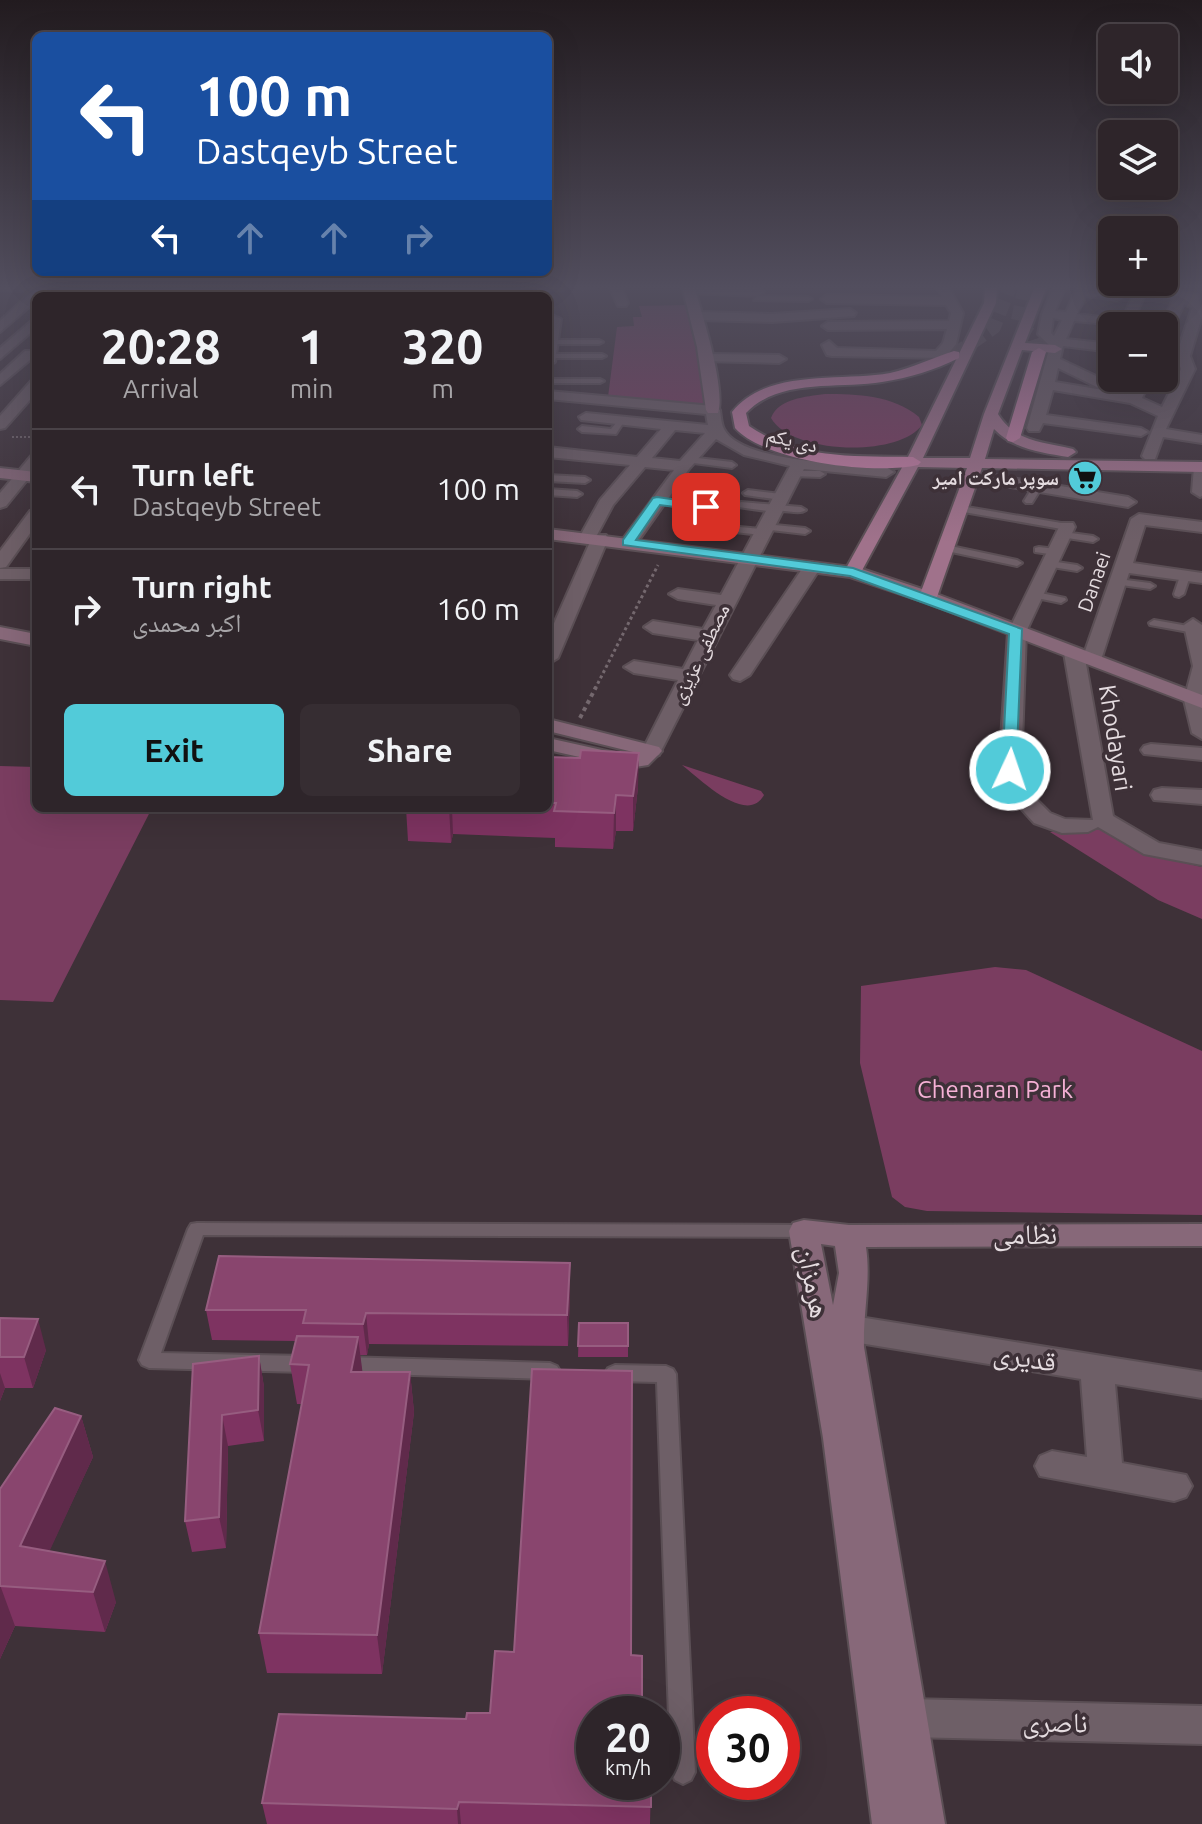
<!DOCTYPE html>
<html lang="en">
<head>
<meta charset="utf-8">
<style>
	:root { --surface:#2e252a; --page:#362d32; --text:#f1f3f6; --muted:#a7a5a8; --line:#494247; --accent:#52cbd9 }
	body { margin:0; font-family:Ubuntu,"Noto Naskh Arabic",sans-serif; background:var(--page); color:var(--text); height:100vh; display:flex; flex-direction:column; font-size:30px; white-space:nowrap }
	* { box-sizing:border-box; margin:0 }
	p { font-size:26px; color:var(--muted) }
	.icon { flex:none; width:44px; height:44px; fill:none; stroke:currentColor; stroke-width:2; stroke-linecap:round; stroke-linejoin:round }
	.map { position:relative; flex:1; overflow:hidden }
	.drawer { position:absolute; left:32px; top:292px; width:520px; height:520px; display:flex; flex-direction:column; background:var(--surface); border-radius:12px; box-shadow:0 8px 32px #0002,0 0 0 2px var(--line) }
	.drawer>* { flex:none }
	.guide { position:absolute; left:32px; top:32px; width:520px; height:244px; border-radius:12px; box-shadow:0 8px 32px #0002,0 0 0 2px var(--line); background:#1a4fa0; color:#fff; overflow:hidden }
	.buttons { position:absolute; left:1098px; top:24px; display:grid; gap:16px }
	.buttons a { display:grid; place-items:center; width:80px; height:80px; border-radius:12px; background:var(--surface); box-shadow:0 8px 32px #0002,0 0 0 2px var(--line); font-size:40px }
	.speed { position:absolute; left:576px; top:1696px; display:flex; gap:16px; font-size:40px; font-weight:700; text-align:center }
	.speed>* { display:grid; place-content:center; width:104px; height:104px; border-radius:50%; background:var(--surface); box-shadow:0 8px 32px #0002,0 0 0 2px var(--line); line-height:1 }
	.speed small { font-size:20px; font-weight:400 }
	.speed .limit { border:12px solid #d22; background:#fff; color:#111 }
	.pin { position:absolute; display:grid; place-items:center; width:68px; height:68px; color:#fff; margin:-34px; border-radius:16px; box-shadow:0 4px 12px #0006 }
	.me { position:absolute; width:88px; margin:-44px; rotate:3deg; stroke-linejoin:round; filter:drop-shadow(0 0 6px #0008) }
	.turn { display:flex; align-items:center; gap:28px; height:168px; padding:0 32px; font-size:36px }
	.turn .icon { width:104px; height:104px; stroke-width:2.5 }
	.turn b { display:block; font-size:56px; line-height:68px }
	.lanes { display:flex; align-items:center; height:76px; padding:0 32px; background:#0003; justify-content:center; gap:40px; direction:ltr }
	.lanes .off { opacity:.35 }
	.eta { display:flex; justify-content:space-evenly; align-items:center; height:136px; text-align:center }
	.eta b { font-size:48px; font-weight:600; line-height:56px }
	.button { display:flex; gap:16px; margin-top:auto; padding:16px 32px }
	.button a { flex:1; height:92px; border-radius:12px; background:var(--accent); color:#111; font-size:32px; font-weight:600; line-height:92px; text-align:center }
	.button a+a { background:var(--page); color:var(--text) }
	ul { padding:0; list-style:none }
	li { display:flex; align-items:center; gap:24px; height:120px; padding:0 32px; border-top:2px solid var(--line) }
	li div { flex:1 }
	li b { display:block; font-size:30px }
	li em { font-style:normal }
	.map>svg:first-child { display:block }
	.green { fill:#7a3d60 }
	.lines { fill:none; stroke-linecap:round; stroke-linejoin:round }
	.highway-tunnel { stroke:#574b51; stroke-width:14; stroke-dasharray:14 7; stroke-linecap:butt }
	.lane-casing { stroke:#5b4f55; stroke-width:4 }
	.street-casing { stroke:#5b4f55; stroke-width:4 }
	.secondary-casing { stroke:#5b4f55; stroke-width:4 }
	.primary-casing { stroke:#5b4f55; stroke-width:4 }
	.highway-casing { stroke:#5b4f55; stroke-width:4 }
	.path-far2 { stroke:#74686e; stroke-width:2; stroke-dasharray:2 2; stroke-linecap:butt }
	.path-far1 { stroke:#74686e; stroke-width:3; stroke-dasharray:3 3; stroke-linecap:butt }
	.path { stroke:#74686e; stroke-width:4; stroke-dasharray:4 4; stroke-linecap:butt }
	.lane { fill:#6e5f67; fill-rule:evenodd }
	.street { fill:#6e5f67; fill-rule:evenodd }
	.secondary { fill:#876879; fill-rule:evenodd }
	.primary { fill:#a0728b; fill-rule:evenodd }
	.highway { fill:#c27ea3; fill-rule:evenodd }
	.wall { fill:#7e3361 }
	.shaded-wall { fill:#602a4b }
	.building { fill:#89456e; stroke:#975d80; stroke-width:2 }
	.route { fill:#52cbd9; stroke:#35848d; stroke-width:2 }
	.labels { text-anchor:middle; stroke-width:7; stroke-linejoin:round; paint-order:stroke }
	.far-street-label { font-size:20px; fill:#e5dce0; stroke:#3e3138 }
	.far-poi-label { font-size:20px; font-weight:bold; fill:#e5dce0; stroke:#3e3138; text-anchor:end }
	.street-label { font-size:24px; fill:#e5dce0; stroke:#3e3138 }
	.park-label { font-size:24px; fill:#f6b1d6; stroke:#3e3138 }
	.near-street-label { font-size:28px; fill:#e5dce0; stroke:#3e3138 }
</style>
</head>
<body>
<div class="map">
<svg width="1202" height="1824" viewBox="0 0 1202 1824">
	<rect width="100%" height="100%" fill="#3e3138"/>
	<!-- green -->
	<path class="green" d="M689 305 691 331 703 367 705 404 608 397 617 327 634 326 633 317H642L639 306Z
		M825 394C857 394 893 395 919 417L922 425C898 458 791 454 771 418 779 398 805 397 825 394Z
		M682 765 761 791 764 795C747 826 700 779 682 765Z
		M0 766 36 767V808H152L53 1002 0 1000Z
		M1103 829 1150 855 1202 867V919L1158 900 1050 832Z
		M995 967 1026 970 1202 1051V1215L927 1211 905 1207 892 1197 860 1063 861 986Z"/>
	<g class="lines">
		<!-- highway-tunnel -->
		<path class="highway-tunnel" d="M1025 286 1017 325 1034 337 1039 352
			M954 355 994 327 1010 286"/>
		<!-- lane casing -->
		<g class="lane-casing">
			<path id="lane" d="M0 286 24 289 20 291 0 290Z
				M392 286 393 288 390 290 319 289 316 287Z
				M491 286H565L566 288 563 290H493L490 288Z
				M597 286 582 289 579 287V286Z
				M1081 292 1117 296 1121 298 1117 300 1079 295Z
				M757 296 808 297 812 299 808 301 754 300Z
				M551 340H599L603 342 599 344H548V340Z
				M548 354H602L606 356 602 358H549Z
				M548 379H600L604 381 600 383H548Z
				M621 417 625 420 616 434 582 432 578 429 582 426 611 429Z
				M689 457 732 462 736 465 732 468 686 462V458Z
				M794 471H820L825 474 820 477 791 476V472Z
				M548 475 585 477 590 480 585 483 548 481Z
				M672 479 717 484 722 487 717 490 669 484V480Z
				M1034 485 1042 487 1032 503H1026L1024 501Z
				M548 489 577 491 582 494 577 497 548 495Z
				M748 490 781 494 786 497 781 500 745 495 743 493Z
				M657 498 706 504 711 507 706 510 654 503V499Z
				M741 502 801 507 806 510C797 516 784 508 774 512L738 507 736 505Z
				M961 506 1067 524 1072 527 1067 530 958 511V507Z
				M765 524 805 528 810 531 805 534 762 529 760 527Z
				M729 526 761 529 766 532 761 535 726 531 724 529Z
				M1064 532 1093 536 1098 539 1093 542 1061 537 1059 535Z
				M946 545 1017 560 1022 563 1017 566 942 550 941 548Z
				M1039 547 1056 549 1061 552 1056 555 1035 552V548Z
				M1050 561 1077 565 1082 568 1077 571 1046 566 1045 564Z
				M1185 573 1190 576 1184 594 1179 597 1175 596 1174 594 1180 576Z
				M1118 579 1150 583 1155 586 1150 589 1114 584V580Z
				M1036 592 1065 598 1066 600 1061 603 1032 597V593Z
				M1154 620 1194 627 1199 630 1194 633 1150 625 1149 623Z
				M197 1223 804 1225 810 1226 813 1231 810 1236 804 1237 203 1235 161 1353 306 1356 313 1359 316 1364 313 1369 306 1372 149 1368 142 1365 139 1360 188 1229 191 1224Z
				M343 1357 550 1363 557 1366 560 1371 557 1376 550 1379 343 1373 336 1370 333 1365 336 1360Z
				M615 1365 666 1366 673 1369 676 1374 695 1772 691 1780 683 1784 675 1780 671 1772 657 1382 615 1381 608 1378 605 1373 608 1368Z"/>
		</g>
		<!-- street casing -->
		<g class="street-casing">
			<path id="street" d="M38 286H51L41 296H36V301L0 332V321Z
				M66 286H79L70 296H57Z
				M177 286H190L182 296H169Z
				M385 286H397L392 296H380Z
				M431 286H477V287C467 293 442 292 431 286Z
				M521 286H533L532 296H520Z
				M609 286H621L628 303 626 306H618Z
				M685 286 758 288 764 292 758 296 689 293 683 289Z
				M936 286H948L963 313 956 344 945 358 832 356 827 355 822 345 829 341 837 348 936 351 943 343 947 329 828 330 822 326 828 322 949 321 951 313 946 305 827 303 821 299 827 295 942 297Z
				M1054 286H1066L1055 311 1066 312 1078 286H1090L1077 314 1122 320 1137 286C1159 286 1177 292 1198 295L1202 316 1190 356 1195 369 1166 429 1202 435V443L1163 437 1155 459H1145L1142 456 1158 416 1130 403 1053 390 1046 415 1141 428 1148 432 1141 436 1043 423 1039 431H1029L1027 428 1050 346 1038 334 1042 314ZM1148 288 1173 299 1161 326H1164V338L1170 334 1184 304 1192 308 1176 356 1181 369 1162 407 1142 398 1151 378H1137L1130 392 1060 359 1063 346 1112 352V344L1066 339 1074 321 1131 326ZM1053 318 1062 320 1054 336 1051 333ZM1058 368 1103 390 1055 382Z
				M850 309 856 313 854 316 772 322 699 320 693 316 699 312 772 314Z
				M548 313 561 319 555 362 548 366Z
				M36 317V328L0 359V348Z
				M25 351H35L36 355 0 385V374Z
				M708 354 779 355 786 359 779 363 703 361 701 358Z
				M36 380V393L5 428 0 429V416L31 381Z
				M548 391 713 406 720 410C721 416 721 423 724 429 740 462 852 465 886 467L894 472 886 477 804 469 659 755 652 757 642 751 678 680 634 673 624 667 634 661 683 669 698 640 653 633 644 627 653 621 703 629 716 605 678 599 669 594 678 589 721 595 790 466 744 455 716 439 689 469 634 547 628 548 620 543 674 470 645 467 613 505 597 535H606L608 539 558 658 548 664V637L590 542H581L579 538 600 500 630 465 548 457V447L637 457 661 429 581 420 579 417 586 413 708 425 706 414 548 399ZM675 430 705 433 680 461 652 458Z
				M36 454V469L6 506 0 508V493L31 456Z
				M1202 462V496L1200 497 1192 492 1194 467Z
				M993 475 1128 497 1136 502 1128 507 987 483V477Z
				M36 509V525L6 567 0 568V551L30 511Z
				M1139 514 1202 522V532L1145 525 1133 563 1202 573V583L1129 573 1101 660 1098 664H1086L1113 816 1159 843 1202 851V865L1144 854 1098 827 1088 832 1062 833 1034 823 1008 794 999 770 1008 632 1059 527 1061 523H1073L1075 527 1026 632 1021 770 1029 792 1050 813 1065 819 1093 820 1064 653 1074 647 1084 654 1131 519Z
				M812 562 821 567 750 675 740 681 733 679 730 675 806 563Z
				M0 569H36V579H0Z
				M1193 619 1202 625V739L1192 733 1184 700 1193 666 1184 625Z
				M1151 744 1202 748V760L1144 754 1141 750 1144 746Z
				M1162 788 1202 790V804L1154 800 1151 795 1154 790Z
				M847 1315 1202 1372V1398L1115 1384 1122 1463 1186 1475 1192 1486 1186 1497 1174 1501 1040 1476 1035 1466 1040 1456 1052 1451 1087 1457 1081 1379 847 1341 836 1337 831 1328 836 1319Z
				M908 1699 1202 1706V1744L908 1737 894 1732 888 1718 894 1704Z"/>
		</g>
		<!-- secondary casing -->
		<g class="secondary-casing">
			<path id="secondary" d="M682 286H694C702 314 726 388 718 413H708L706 410 697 347Z
				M0 468 36 472V482L0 478Z
				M548 529 859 568 934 593 1202 695V708L922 601 850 577 548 539Z
				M0 627 36 634V646L0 639Z
				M548 719 659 747 662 751 648 765 629 768 548 750V738L629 756 637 753 548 731Z
				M804 1220 849 1225 1202 1224V1246L866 1247C871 1281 863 1313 864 1347L945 1824H872L823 1438 789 1231 793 1223ZM821 1244 835 1246 839 1273 833 1305Z"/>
		</g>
		<!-- primary casing -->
		<g class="primary-casing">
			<path id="primary" d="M985 286H997L996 303 923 458H970L984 414 1035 286H1047L1025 343 1055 345 1062 349 1055 353 1022 350 998 414C1015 442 1044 442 1073 449L1076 452 1068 457C1042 453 1013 449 994 429L985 459 1202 462V472L982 468 937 597 928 602 919 597 967 468 918 467 859 576 853 577 844 572 910 453 984 303Z"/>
		</g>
		<!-- highway casing -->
		<g class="highway-casing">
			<path id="highway" d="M1039 348 1046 352 1020 438 1013 442 1008 441 1006 438 1032 352Z
				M954 351 959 352V358C935 370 909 378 882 382 839 389 779 378 746 413L749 426C798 460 856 456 913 457L921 462 918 465C875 475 766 462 735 428L732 412C767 368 840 382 890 373 912 368 932 358 954 351Z"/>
		</g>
		<!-- path-far2 -->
		<path class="path-far2" d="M91 292 139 296
			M91 292 98 286
			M12 437H30"/>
		<!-- path-far1 -->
		<path class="path-far1" d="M595 689 658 565"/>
		<!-- path -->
		<path class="path" d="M580 718 596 687"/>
		<!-- lane -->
		<use href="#lane" class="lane"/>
		<!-- street -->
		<use href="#street" class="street"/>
		<!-- secondary -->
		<use href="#secondary" class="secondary"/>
		<!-- primary -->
		<use href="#primary" class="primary"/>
		<!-- highway -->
		<use href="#highway" class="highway"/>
	</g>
	<!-- wall -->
	<path class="wall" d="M548 757 638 787 633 831H616L613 849 555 847V838L453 834 451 843 408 841 406 808H548Z
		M570 1263V1293L568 1346 369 1344 367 1355H360L362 1372H410L414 1412 382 1674 267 1673 259 1633 302 1404H297L290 1364 296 1341 212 1340 206 1310Z
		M0 1318 46 1350 33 1388H5L0 1401Z
		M579 1323H628V1357H578Z
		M259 1356 264 1387V1441L228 1446 226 1548 192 1552 185 1521 193 1364Z
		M81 1416 93 1457 49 1551 116 1602 105 1632 15 1626 0 1659V1489Z
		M631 1655 642 1714 651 1782 650 1824H267L262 1803 466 1719 490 1713Z"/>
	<!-- shaded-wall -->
	<path class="shaded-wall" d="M639 753 638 787 633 831V796Z
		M616 795V831L613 849 614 813Z
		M449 808H452L453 834 451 843Z
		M570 1263V1293L568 1346 567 1315Z
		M366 1313 369 1344 367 1355 363 1324Z
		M38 1319 46 1350 33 1388 24 1357Z
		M358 1337 363 1376 351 1372Z
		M259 1356 264 1387V1441L258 1410Z
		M410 1372 414 1412 382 1674 377 1635Z
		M0 1373 5 1388 0 1401Z
		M222 1415 228 1446 226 1548 219 1517Z
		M81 1416 93 1457 33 1587 20 1546Z
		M105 1561 116 1602 105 1632 93 1592Z
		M0 1585 15 1626 0 1659Z
		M459 1802 461 1824H458L457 1809Z"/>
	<!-- building -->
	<path class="building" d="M581 750 639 753 633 796 616 795 614 813 554 811 556 803H548V757L580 758Z
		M219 1256 570 1263 567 1315 366 1313 363 1324 303 1323 306 1310H206Z
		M0 1318 38 1319 24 1357H0Z
		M579 1323H628V1346H578Z
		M297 1336 358 1337 351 1372H410L377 1635 259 1633 309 1365 290 1364Z
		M259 1356 258 1410 222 1415 219 1517 185 1521 193 1364Z
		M532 1369 632 1371 631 1655 642 1656V1714H594V1782H651V1807L459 1802 457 1809 262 1803 279 1714 466 1719 467 1713H490L495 1651 514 1652Z
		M55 1408 81 1416 20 1546 105 1561 93 1592 0 1586V1489Z"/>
	<!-- sky -->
	<linearGradient id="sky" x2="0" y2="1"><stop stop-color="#221b1f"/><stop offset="0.53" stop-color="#524e5e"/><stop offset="1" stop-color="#524e5e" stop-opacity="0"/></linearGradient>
	<rect width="1202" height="542" fill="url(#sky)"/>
	<!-- route -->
	<path class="route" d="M657 497 706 504 713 507 706 511 660 505 636 540 853 568 1022 629 1016 773 1010 774 1002 770 1009 634 850 576 623 545V540L653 498Z"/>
	<!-- icons -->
	<defs>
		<g id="supermarket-disc" transform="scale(1.8)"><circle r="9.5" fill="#52cbd9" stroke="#3e3138"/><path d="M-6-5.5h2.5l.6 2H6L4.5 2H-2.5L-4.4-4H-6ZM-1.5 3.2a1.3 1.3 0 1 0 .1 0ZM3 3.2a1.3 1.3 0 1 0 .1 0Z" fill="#111"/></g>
	</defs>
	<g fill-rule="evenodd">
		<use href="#supermarket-disc" x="1085" y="478"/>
	</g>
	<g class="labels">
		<!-- far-street labels -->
		<g class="far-street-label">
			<text transform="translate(792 440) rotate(13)" y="7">دی یکم</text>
			<text transform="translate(1094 582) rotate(-71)" y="7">Danaei</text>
			<text transform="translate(700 654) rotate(-64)" y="7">مصطفی عزیزی</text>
		</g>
		<!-- far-poi labels -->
		<g class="far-poi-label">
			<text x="1059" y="485">سوپر مارکت امیر</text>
		</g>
		<!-- street labels -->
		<g class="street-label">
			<text transform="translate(1115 738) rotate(81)" y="8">Khodayari</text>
		</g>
		<!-- park labels -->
		<g class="park-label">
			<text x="995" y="1098">Chenaran Park</text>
		</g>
		<!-- near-street labels -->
		<g class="near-street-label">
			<text x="1025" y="1244">نظامی</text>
			<text transform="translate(814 1282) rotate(79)" y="10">هرمزان</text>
			<text transform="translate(1025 1357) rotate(9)" y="10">قدیری</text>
			<text transform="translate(1055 1722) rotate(1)" y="10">ناصری</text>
		</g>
	</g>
</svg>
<div class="buttons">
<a><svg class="icon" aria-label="sound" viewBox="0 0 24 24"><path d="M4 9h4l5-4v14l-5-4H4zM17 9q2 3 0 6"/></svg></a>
<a><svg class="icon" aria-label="layers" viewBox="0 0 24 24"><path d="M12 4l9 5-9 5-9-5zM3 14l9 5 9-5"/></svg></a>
<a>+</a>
<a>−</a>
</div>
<div class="speed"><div>20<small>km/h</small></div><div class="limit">30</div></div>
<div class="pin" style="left:706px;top:507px;background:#d93025"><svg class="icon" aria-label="arrive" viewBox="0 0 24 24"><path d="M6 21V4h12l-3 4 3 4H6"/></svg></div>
<svg class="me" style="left:1010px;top:770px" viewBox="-20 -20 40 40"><circle r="17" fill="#52cbd9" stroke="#fff" stroke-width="3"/><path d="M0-11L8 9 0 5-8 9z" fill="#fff"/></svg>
<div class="guide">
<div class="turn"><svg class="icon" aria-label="left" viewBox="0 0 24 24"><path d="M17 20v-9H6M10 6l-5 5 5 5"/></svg><div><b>100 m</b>Dastqeyb Street</div></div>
<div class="lanes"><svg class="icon" aria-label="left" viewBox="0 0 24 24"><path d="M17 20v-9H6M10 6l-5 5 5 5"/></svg><svg class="icon off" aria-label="ahead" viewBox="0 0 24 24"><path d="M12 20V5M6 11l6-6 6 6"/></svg><svg class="icon off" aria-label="ahead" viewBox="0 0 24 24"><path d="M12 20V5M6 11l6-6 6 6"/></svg><svg class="icon off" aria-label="right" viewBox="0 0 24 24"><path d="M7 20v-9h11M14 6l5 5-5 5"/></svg></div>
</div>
<section class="drawer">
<div class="eta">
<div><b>20:28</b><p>Arrival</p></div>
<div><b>1</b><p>min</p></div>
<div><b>320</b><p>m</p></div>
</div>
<ul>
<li><svg class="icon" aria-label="left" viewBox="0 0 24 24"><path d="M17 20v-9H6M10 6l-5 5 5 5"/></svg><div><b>Turn left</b><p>Dastqeyb Street</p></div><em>100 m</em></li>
<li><svg class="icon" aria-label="right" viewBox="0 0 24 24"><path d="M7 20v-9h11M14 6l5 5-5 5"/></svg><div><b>Turn right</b><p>اکبر محمدی</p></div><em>160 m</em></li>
</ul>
<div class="button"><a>Exit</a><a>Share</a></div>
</section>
</div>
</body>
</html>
